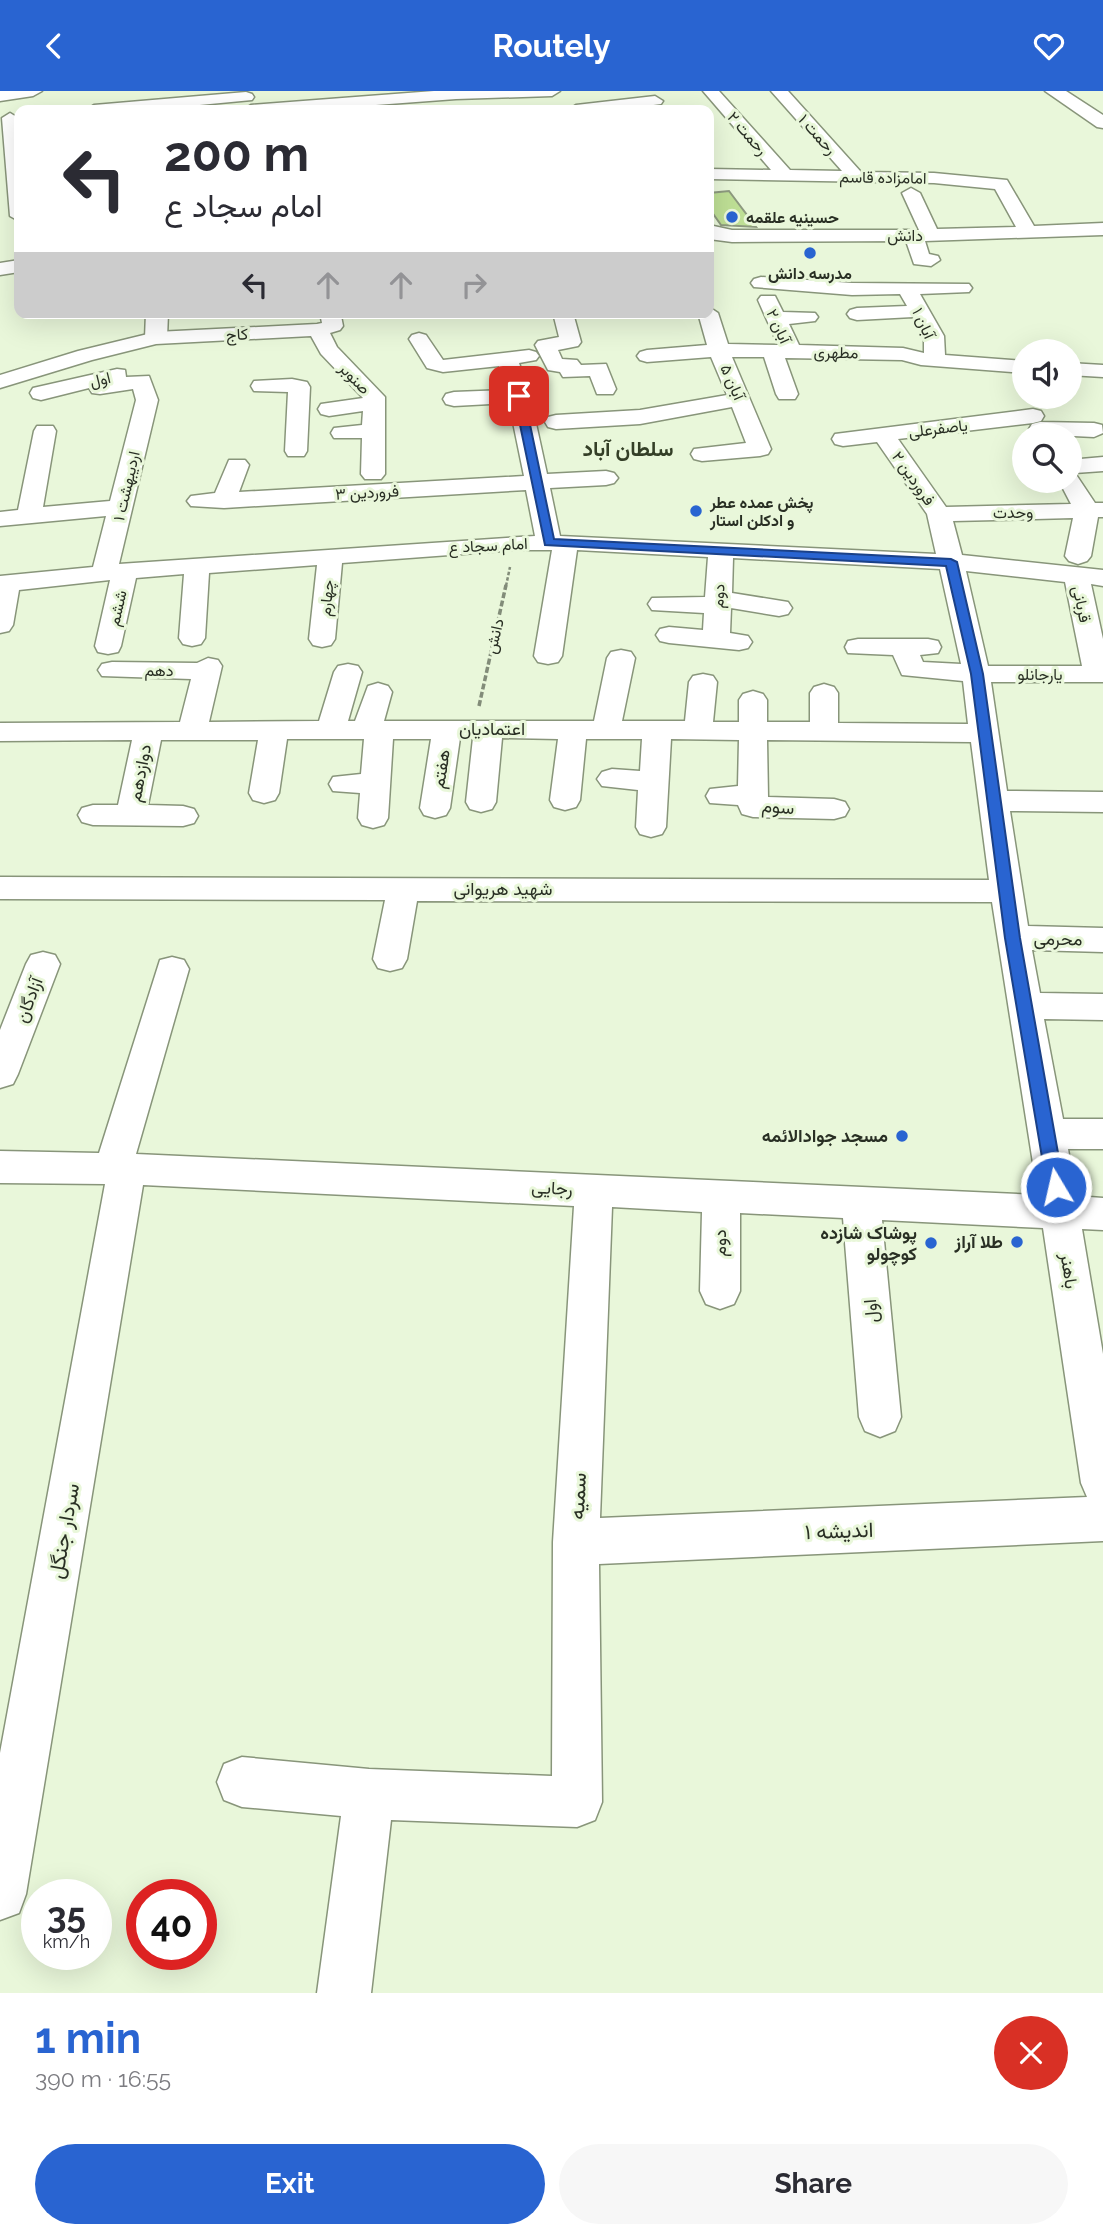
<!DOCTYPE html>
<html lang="en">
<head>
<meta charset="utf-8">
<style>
	:root { --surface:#fff; --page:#f7f7f7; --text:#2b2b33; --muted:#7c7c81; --accent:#2964d1 }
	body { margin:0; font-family:Raleway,Vazirmatn,sans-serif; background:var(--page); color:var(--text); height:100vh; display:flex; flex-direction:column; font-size:26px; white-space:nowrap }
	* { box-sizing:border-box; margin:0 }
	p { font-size:23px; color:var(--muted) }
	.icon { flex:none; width:38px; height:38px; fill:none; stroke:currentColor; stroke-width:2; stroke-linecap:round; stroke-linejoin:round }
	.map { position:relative; height:1902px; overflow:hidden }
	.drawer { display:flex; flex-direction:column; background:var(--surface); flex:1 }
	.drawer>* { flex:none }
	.top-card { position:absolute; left:14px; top:14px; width:700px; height:214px; border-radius:14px; box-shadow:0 7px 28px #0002; background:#fff; color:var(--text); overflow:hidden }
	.controls { position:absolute; left:1012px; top:248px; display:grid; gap:14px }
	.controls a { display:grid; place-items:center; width:70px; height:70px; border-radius:50%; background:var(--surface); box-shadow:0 7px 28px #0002; font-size:35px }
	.speed { position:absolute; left:21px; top:1788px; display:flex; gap:14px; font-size:35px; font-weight:700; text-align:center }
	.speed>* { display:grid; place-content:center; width:91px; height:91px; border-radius:50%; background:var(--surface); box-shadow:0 7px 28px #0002; line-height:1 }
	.speed small { font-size:18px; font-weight:400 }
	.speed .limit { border:10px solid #d22; background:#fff; color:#111 }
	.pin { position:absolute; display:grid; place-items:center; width:60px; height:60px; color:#fff; margin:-30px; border-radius:14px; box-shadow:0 4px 10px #0006 }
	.me { position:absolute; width:77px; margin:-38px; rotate:351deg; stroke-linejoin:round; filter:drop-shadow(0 0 5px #0008) }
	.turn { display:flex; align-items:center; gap:24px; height:147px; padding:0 35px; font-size:32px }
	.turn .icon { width:91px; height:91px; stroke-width:2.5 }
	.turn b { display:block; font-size:49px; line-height:60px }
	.lanes { display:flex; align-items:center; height:66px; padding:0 35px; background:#0003; justify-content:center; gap:35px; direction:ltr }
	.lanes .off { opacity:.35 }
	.round { display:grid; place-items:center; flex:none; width:74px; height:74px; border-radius:37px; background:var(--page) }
	.summary { display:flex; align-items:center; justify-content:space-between; height:119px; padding:0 35px }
	h1 { font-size:42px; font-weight:700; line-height:52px; color:var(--accent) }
	.button { display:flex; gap:14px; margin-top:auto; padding:14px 35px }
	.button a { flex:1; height:80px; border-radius:42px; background:var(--accent); color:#fff; font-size:28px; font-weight:700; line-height:80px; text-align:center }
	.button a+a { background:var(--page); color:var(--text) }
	header { display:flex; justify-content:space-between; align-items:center; height:91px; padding:0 35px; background:var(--accent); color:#fff; font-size:32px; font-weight:700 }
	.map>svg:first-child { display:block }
	.building { fill:#bedf95; stroke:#8d9a7f; stroke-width:2 }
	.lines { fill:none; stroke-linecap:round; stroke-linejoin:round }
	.minor-casing { stroke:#88957a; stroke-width:3 }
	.major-casing { stroke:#88957a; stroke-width:3 }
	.highway-casing { stroke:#88957a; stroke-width:3 }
	.path-far1 { stroke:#828c79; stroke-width:2.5; stroke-dasharray:3.5 2; stroke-linecap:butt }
	.path { stroke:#828c79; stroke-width:3.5; stroke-dasharray:6 2.5; stroke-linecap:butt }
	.minor { fill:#fff; fill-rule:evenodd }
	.major { fill:#fff; fill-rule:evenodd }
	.highway { fill:#fff; fill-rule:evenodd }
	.route { fill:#2964d1; stroke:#1b4188; stroke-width:2 }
	.poi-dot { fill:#2964d1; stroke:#e9f7da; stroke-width:2.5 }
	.labels { text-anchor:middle; stroke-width:6; stroke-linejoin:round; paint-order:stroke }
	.far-street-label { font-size:16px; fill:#292f24; stroke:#e9f7da }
	.far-poi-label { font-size:16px; font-weight:bold; fill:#292f24; stroke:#e9f7da; text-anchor:start }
	.street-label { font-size:18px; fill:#292f24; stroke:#e9f7da }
	.poi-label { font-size:18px; font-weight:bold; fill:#292f24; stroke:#e9f7da; text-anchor:end }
	.far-district-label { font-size:21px; font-weight:bold; fill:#343f27; stroke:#e9f7da }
	.near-street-label { font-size:21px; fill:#292f24; stroke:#e9f7da }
</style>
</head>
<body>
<header><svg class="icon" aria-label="back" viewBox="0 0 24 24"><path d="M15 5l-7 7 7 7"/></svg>Routely<svg class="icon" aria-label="heart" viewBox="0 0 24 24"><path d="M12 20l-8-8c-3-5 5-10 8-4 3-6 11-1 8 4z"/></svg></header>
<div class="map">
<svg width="1103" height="1902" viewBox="0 0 1103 1902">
	<rect width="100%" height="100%" fill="#e9f7da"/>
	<!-- building -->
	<path class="building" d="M729 100 756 136 721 134 709 117V102Z"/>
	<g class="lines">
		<!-- minor casing -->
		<g class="minor-casing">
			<path id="minor" d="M434 0H560L552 5 456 8 309 19H243L251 14Z
				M703 0H719L790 79 842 80 771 0H788L861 81 934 82 1007 89 1034 135 1103 132V144L925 150 929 163 938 165 940 169 931 175 914 173 906 150 732 151 709 148V134L732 139H919L902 102 911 97 920 102 937 138 1016 136 995 98 934 92 709 88V78L771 79Z
				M246 1 252 3 254 6 252 9 147 19H86L94 14Z
				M655 5 663 10 661 13 615 19H568L576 14Z
				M10 22 18 27 19 39V130L10 125 2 27Z
				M761 186 852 192 969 193 972 197 969 201 920 203 944 245 945 264 1024 270V282L921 274 902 269 785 267 798 303 795 308H779L776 303 764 266H732L771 358 768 363 760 365 702 370 694 368 691 363 694 358 746 352 732 316 640 333 556 338 548 336 545 331 548 326 556 324 640 319 727 304 711 266 647 271 640 269 637 265 640 261 647 259 707 254 698 222H709V216L718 222 728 253 778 254 758 209 761 205H775L783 221 815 222 818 226 815 230 789 233 799 254 903 257 924 262V245L913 226 857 229 850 227 847 223 850 219 857 217 907 215 900 203 852 204 754 196 751 192 754 188Z
				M320 222H343L341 225 343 235 340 239 330 242 337 256 385 306V383L381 388H365L361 383 362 347H334L331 342 334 337 362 334 363 320 329 325 321 323 318 318 321 313 363 307 321 263 311 245 156 253 92 269 0 297V284L78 260 156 241 317 233 322 232Z
				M553 222H573L581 251 578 255 558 259 562 268 577 269 581 274 606 273 616 298 613 303H597L590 285 563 286 560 281 548 279 535 254 538 250 559 246Z
				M419 242 426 244 443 269 529 259 536 261 539 265 536 269 519 272 530 305 547 383 606 380 614 382 618 387 614 392 606 394 550 397 560 445 936 463 927 423 877 351 843 355 835 353 832 348 835 343 1033 318 1041 320 1044 325 1041 330 1033 332 898 348 946 416 1071 413 1059 390H1069V369L1103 366V380L1075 382 1095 412H1103V426H1098L1091 465 1087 470 1078 473 1069 470 1065 465 1073 427 953 430 962 464 1103 479V495L1091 493 1103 548V591H991L1007 700 1103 701V721L1010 720 1028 835 1103 837V861L1032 859 1040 902 1103 903V929L1044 928 1063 1028H1103V1058H1068L1076 1105 1103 1107V1139L1082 1138 1103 1263V1450L599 1473 602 1711 595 1729 577 1736 391 1729 371 1902H317L341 1725 242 1716 224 1709 217 1691 224 1673 242 1666 369 1678 552 1685 553 1451 574 1115 143 1094 26 1803 19 1822 0 1829V1662L105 1093 0 1092V1060L99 1062 160 869 172 866 184 869 189 878 136 1063 1038 1104 992 811 417 810 407 868 402 877 390 880 378 877 373 868 385 809 0 808V786L989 789 971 651 767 649 768 706 834 708 845 711 849 718 845 725 834 728 753 726 742 723 738 714 710 712 706 705 710 698 738 695 739 649 671 648 666 736 662 743 651 746 640 743 636 736 638 699 602 695 597 688 602 681 612 678 640 680 642 648H586L580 709 576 716 565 719 554 716 550 709 558 648 502 647 496 711 492 718 481 721 470 718 466 711 473 647H460L450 717 446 724 435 727 424 724 420 717 431 648H393L388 727 384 734 373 737 362 734 358 727 360 702 333 700 329 693 333 686 361 683 364 648H287L279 702 275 709 264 712 253 709 249 702 258 649H161L148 714 183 715 194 718 198 725 194 732 183 735 93 734 82 731 78 724 82 717 93 714H118L132 649 0 650V632L180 631 191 588 102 585 98 579 102 573 112 571 197 572 208 567 218 569 222 575 209 631 319 630 334 581 338 575 348 573 358 575 362 581 348 630H355L368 595 378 592 388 595 392 601 384 630H594L607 567 611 561 621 559 631 561 635 567 622 630H685L689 591 693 585 703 583 713 585 717 591 713 631H739V609L743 603 753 600 763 603 767 609V631H810V602L814 596 824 593 834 596 838 602V632L968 633 963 590 902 584 893 564 848 562 845 556 848 550 858 548H928L938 550 941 556 938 562 920 564 923 571 961 573 940 478 733 467 732 502 788 511 792 517 788 523 779 525 731 517 730 542 748 545 752 551 748 557 739 559 669 552 660 550 656 544 660 538 669 536 703 539 704 522 652 519 648 513 652 507 705 506 708 466 577 459 562 565 558 571 548 573 538 571 534 565 552 459H515L342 472 335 548 331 554 322 556 313 554 309 548 317 474 209 482 205 547 201 553 192 555 183 553 179 547 184 483 136 487 121 555 118 561 108 563 98 561 95 555 110 489 19 499 13 534 9 540 0 542V485L93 476 106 425 0 435V421L18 419 34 340 37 335H53L56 340 43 416 110 410 136 309 133 298 100 303 92 302 89 297 41 309 33 307 30 302 33 297 117 278 125 279 126 286 149 285 158 309 119 473 535 445 526 399 224 417 191 415 187 410 191 405 215 402 229 369H245L249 374 239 401 524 385 509 312 454 315 446 313 443 308 446 303 454 301 506 299 499 275 443 281 427 277 409 248 412 244ZM966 480 1065 491 1082 575H988ZM612 1116 702 1121 700 1200 706 1213 720 1218 734 1213 740 1200V1122L843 1127 859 1326 865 1340 880 1346 895 1340 901 1326 882 1129 1043 1137 1081 1392 1087 1406 600 1427Z
				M1069 272 1103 274V286L1069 284Z
				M292 288 307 291 310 296 307 360 304 365H288L285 360 288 301 254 300 251 295 254 290Z
				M1040 331 1094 332 1102 334 1103 342 1094 346 1032 343 1029 338 1032 333Z
				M43 861 55 864 60 873 18 983 13 993 0 997V939L26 873 31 864Z"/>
		</g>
		<!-- major casing -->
		<g class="major-casing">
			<path id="major" d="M0 0H42L33 5 0 10Z
				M19 169V181L0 184V172Z
				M146 222H168L167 247 164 252H148L145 247Z"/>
		</g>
		<!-- highway casing -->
		<g class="highway-casing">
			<path id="highway" d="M1045 0H1066L1103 24V37L1097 36Z"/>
		</g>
		<!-- path-far1 -->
		<path class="path-far1" d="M506 495 510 476"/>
		<!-- path -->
		<path class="path" d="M479 615 506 494"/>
		<!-- minor -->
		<use href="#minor" class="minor"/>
		<!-- major -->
		<use href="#major" class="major"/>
		<!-- highway -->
		<use href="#highway" class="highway"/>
	</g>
	<!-- route -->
	<path class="route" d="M519 302 524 305 554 448 951 468 957 471 983 583 1020 847 1064 1096 1062 1101 1056 1103 1050 1101 1047 1096 1005 847 971 583 946 475 545 454 514 305Z"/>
	<!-- markers -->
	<g class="poi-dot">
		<circle cx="732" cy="126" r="7"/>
		<circle cx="810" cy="162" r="7"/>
		<circle cx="696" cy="420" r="7"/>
		<circle cx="902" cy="1045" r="7"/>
		<circle cx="1017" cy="1151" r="7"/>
		<circle cx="931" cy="1152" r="7"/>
	</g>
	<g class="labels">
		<!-- far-street labels -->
		<g class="far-street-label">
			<text transform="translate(748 42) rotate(49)" y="6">رحمت ۲</text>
			<text transform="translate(818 43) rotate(48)" y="6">رحمت ۱</text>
			<text transform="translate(883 86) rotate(1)" y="6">امامزاده قاسم</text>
			<text x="905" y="150">دانش</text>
			<text transform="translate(924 232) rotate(65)" y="6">آبان ۱</text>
			<text transform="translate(779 235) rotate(65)" y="6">آبان ۲</text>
			<text transform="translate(237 243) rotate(-3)" y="6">کاج</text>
			<text transform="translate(836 261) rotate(1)" y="6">مطهری</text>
			<text transform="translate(355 287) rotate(46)" y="6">صنوبر</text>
			<text transform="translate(100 288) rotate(-14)" y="6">اول</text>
			<text transform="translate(733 291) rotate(66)" y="6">آبان ۵</text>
			<text transform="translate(938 337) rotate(-7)" y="6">یاصفرعلی</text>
			<text transform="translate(914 387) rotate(55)" y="6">فروردین ۲</text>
			<text transform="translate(126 395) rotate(-77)" y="6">اردیبهشت ۱</text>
			<text transform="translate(367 401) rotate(-3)" y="6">فروردین ۳</text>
			<text transform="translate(1013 421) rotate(-1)" y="6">وحدت</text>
			<text transform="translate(488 454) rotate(-3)" y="6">امام سجاد ع</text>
			<text transform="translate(718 505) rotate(-87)" y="6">دوم</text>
			<text transform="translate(326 507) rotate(-85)" y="6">چهارم</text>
			<text transform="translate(1082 513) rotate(78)" y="6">قربانی</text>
			<text transform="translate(117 517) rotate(-77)" y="6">ششم</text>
			<text transform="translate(494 545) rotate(-77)" y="6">دانش</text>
			<text transform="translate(159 579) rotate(1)" y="6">دهم</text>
			<text x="1040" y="589">یارجانلو</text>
		</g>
		<!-- far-poi labels -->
		<g class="far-poi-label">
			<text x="746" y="132">حسینیه علقمه</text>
			<text x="810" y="188" text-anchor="middle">مدرسه دانش</text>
			<text x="710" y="417">پخش عمده عطر<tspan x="710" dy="18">و ادکلن استار</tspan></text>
		</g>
		<!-- street labels -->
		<g class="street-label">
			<text x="492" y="644">اعتمادیان</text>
			<text transform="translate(441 678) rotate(-81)" y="6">هفتم</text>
			<text transform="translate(140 682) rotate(-79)" y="6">دوازدهم</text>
			<text transform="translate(778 716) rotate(4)" y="6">سوم</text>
			<text x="503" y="804">شهید هریوانی</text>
			<text transform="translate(1058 848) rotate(1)" y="6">محرمی</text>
			<text transform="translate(29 909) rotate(-69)" y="6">آزادگان</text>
			<text transform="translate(552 1097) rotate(3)" y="6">رجایی</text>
			<text transform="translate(720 1152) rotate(-89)" y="6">دوم</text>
			<text transform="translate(1069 1180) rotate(82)" y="6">باهنر</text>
			<text transform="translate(871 1220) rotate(-95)" y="6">اول</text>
		</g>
		<!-- poi labels -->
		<g class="poi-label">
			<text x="888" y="1051">مسجد جوادالائمه</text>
			<text x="917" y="1148">پوشاک شازده<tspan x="917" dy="21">کوچولو</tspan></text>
			<text x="1003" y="1157">طلا آراز</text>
		</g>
		<!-- far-district labels -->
		<g class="far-district-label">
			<text x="628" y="365">سلطان آباد</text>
		</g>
		<!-- near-street labels -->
		<g class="near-street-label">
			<text transform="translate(578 1405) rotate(-87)" y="7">سمیه</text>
			<text transform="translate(64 1440) rotate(-80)" y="7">سردار جنگل</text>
			<text transform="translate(839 1440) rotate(-2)" y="7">اندیشه ۱</text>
		</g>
	</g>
</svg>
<div class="controls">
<a><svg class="icon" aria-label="sound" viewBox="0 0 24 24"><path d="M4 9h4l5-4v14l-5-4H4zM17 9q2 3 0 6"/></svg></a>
<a><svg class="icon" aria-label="search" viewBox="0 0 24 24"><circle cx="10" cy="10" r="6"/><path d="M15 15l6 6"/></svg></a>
</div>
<div class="speed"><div>35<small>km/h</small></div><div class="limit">40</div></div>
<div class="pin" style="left:519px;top:305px;background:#d93025"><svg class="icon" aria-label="arrive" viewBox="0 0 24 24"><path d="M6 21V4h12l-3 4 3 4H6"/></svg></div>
<svg class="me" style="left:1056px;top:1096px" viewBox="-20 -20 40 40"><circle r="17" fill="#2964d1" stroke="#fff" stroke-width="3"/><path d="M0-11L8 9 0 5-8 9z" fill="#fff"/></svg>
<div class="top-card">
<div class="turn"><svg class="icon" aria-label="left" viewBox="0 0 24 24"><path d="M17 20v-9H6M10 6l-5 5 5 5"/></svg><div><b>200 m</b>امام سجاد ع</div></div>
<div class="lanes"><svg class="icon" aria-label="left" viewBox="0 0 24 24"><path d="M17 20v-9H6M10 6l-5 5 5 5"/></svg><svg class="icon off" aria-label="ahead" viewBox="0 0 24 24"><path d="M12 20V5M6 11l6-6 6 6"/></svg><svg class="icon off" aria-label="ahead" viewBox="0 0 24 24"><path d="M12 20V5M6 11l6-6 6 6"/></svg><svg class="icon off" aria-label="right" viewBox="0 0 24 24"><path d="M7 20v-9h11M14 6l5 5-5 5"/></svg></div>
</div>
</div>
<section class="drawer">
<div class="summary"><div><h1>1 min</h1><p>390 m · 16:55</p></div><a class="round" style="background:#d93025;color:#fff"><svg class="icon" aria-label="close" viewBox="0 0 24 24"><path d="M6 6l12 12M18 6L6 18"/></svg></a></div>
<div class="button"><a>Exit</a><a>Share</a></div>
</section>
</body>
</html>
